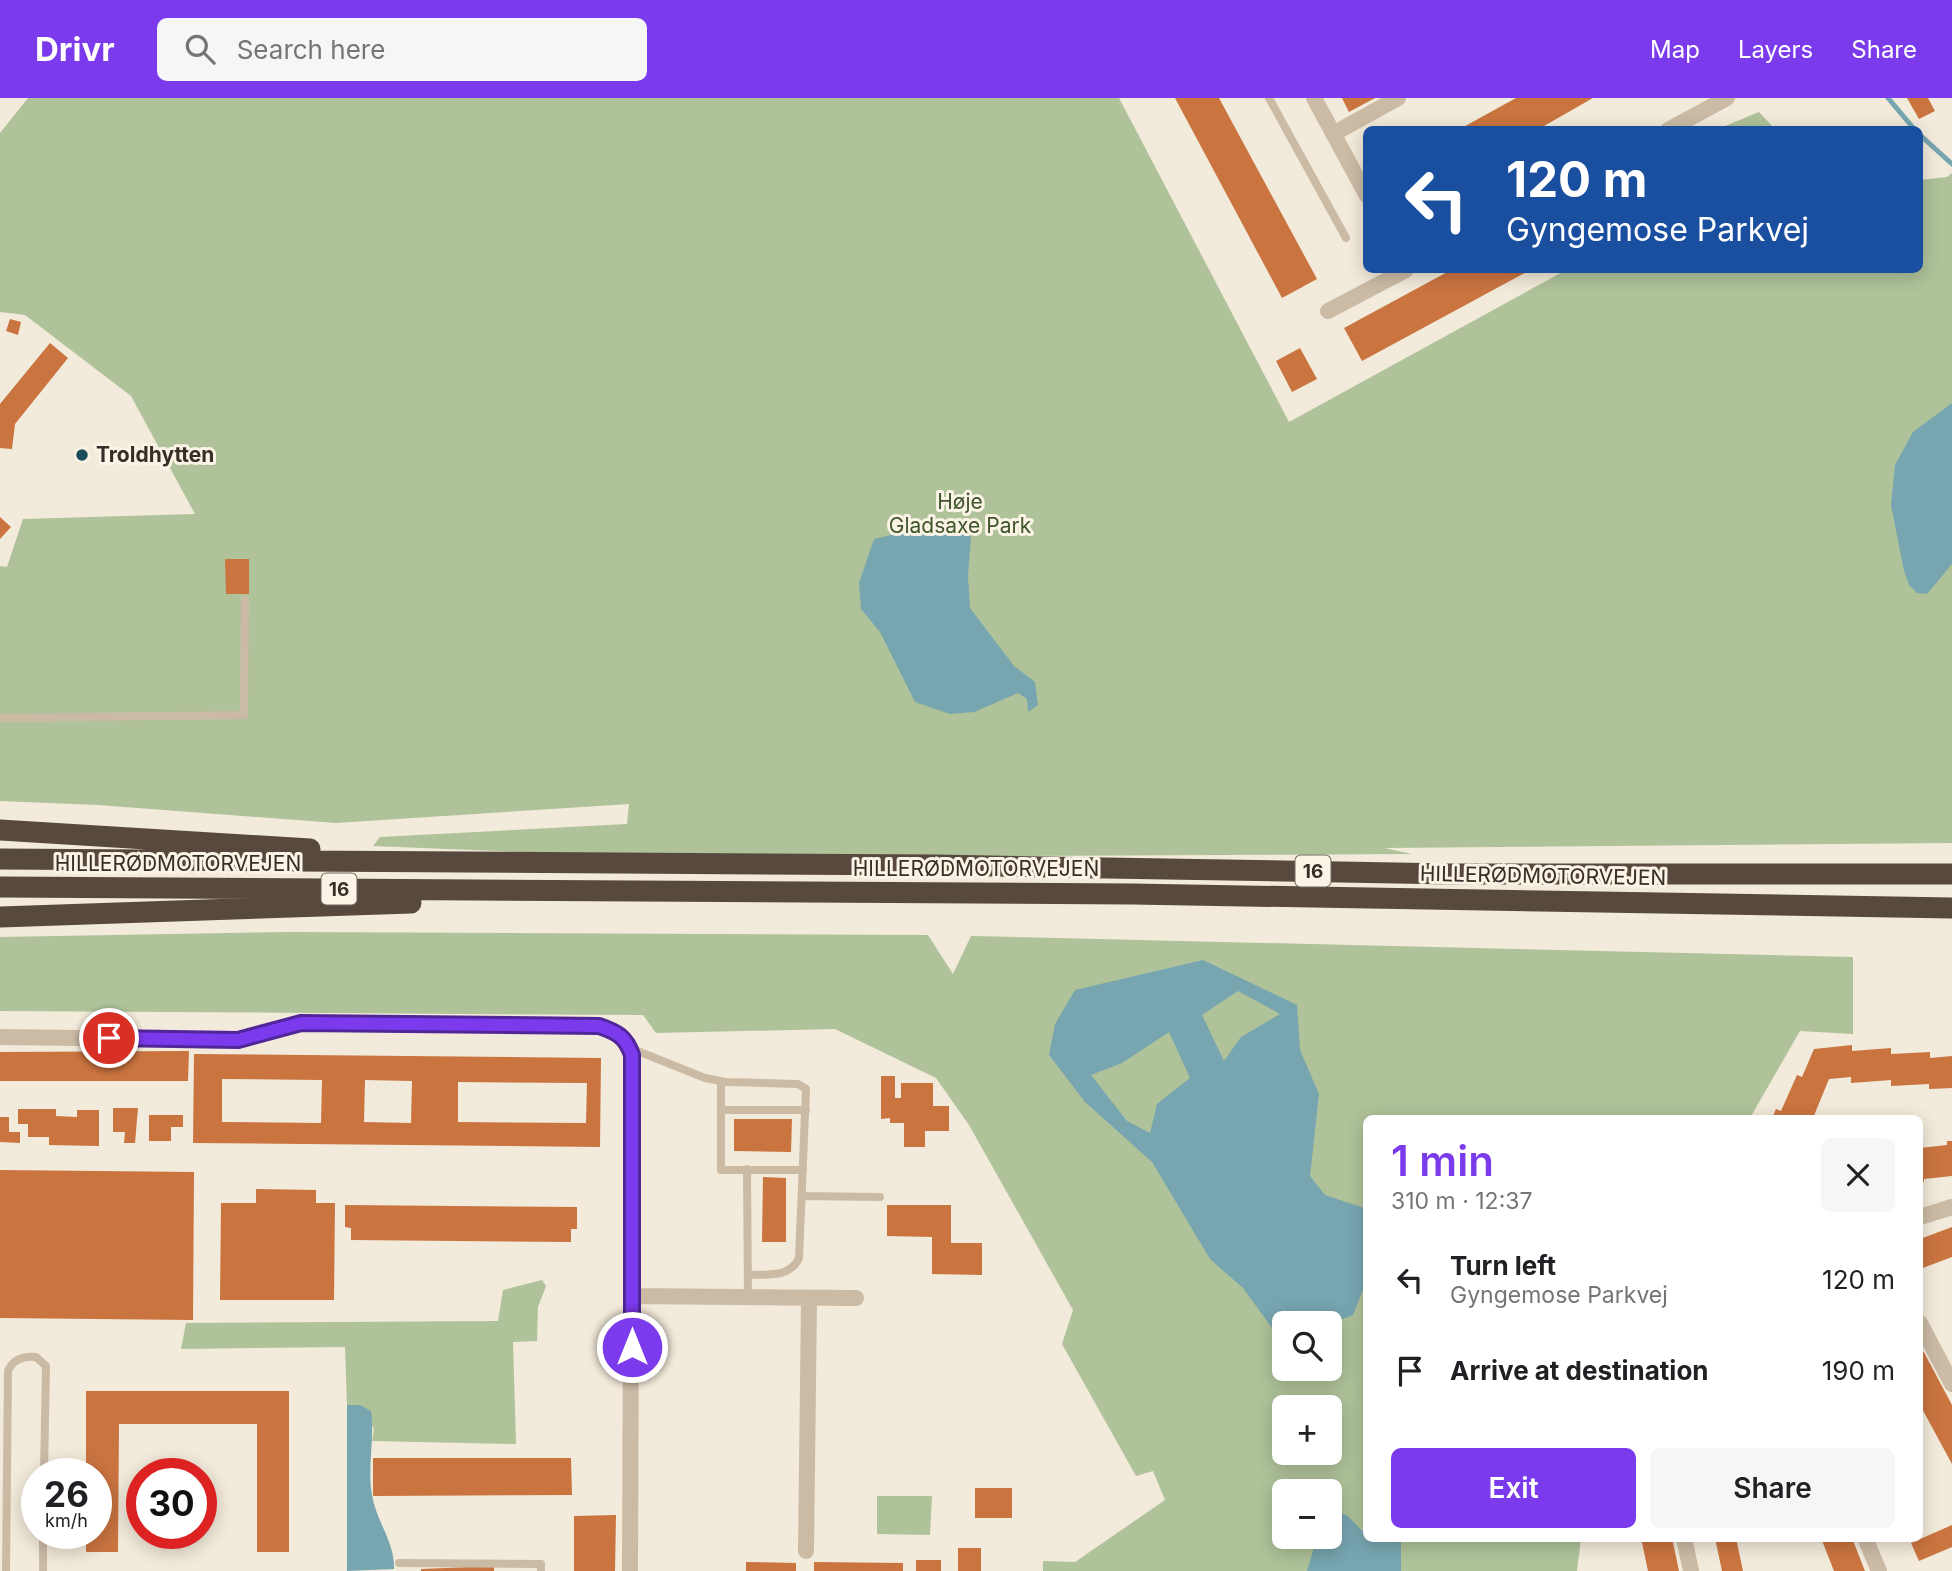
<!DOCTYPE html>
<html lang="en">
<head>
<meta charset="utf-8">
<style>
	:root { --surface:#fff; --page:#f6f6f6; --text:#202124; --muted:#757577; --accent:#7c3aed }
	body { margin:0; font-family:Inter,sans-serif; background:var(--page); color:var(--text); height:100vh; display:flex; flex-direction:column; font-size:26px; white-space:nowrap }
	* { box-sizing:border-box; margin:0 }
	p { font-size:23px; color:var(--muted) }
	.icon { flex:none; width:38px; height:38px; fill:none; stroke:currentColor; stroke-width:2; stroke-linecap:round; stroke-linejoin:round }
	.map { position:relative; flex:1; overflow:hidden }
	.drawer { position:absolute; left:1363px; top:1017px; width:560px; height:427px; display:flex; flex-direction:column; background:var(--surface); border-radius:10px; box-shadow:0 4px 18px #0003 }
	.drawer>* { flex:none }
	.hud { position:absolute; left:1363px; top:28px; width:560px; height:147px; border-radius:10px; box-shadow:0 4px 18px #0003; background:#1a4fa0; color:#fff; overflow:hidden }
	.tools { position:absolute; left:1272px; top:1213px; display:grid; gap:14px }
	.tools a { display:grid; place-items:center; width:70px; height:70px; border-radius:10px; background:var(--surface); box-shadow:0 4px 18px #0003; font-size:35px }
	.speed { position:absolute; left:21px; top:1360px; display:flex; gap:14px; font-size:35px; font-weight:700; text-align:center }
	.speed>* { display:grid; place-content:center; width:91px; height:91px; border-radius:50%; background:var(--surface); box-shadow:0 4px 18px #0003; line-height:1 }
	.speed small { font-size:18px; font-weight:400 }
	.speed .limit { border:10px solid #d22; background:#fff; color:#111 }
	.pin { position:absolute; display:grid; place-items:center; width:60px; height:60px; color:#fff; margin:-30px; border:4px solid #fff; border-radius:50%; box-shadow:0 2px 7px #0007 }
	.me { position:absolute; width:77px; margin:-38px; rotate:0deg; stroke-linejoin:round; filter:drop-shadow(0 0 5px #0008) }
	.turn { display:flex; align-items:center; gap:24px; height:147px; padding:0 28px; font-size:32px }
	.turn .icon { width:91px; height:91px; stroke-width:2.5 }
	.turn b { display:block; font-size:49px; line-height:60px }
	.round { display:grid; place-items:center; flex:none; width:74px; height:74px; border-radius:10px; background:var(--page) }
	.headline { display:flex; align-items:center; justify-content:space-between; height:119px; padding:0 28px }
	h1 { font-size:42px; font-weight:600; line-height:52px; color:var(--accent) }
	.action { display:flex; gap:14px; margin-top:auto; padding:14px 28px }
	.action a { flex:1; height:80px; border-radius:10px; background:var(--accent); color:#fff; font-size:28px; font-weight:600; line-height:80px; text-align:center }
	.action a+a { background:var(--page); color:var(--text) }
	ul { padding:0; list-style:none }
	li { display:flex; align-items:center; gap:21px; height:91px; padding:0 28px }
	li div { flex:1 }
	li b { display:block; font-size:26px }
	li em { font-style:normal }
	header { display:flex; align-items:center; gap:42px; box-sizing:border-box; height:98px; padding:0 35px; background:var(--accent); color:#fff }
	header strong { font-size:33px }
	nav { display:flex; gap:38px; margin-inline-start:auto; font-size:24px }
	.search { width:490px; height:63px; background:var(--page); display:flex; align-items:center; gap:18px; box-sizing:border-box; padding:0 24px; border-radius:10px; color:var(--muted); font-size:26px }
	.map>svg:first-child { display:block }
	.green { fill:#afc299; fill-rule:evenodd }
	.water { fill:#77a6b0; fill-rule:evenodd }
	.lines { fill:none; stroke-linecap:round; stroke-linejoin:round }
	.stream { stroke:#77a6b0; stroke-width:5 }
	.building { fill:#ca7440; fill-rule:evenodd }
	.lane { stroke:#cbbba5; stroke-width:8 }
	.street { stroke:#cbbba5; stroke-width:16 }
	.highway { stroke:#57493d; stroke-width:21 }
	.route-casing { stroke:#51269a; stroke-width:18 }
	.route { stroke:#7c3aed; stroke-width:12 }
	.poi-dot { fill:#1b4c59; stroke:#faf3e6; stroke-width:2.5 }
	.labels { text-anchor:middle; stroke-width:6; stroke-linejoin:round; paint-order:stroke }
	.shield { fill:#faf3e6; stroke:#716960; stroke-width:2 }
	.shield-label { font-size:19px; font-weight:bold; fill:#362e27 }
	.poi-label { font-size:21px; font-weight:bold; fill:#362e27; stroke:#faf3e6; text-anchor:start }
	.park-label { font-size:21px; fill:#3f552a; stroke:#faf3e6 }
	.street-label { font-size:21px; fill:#362e27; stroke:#faf3e6 }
</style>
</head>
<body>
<header>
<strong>Drivr</strong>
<div class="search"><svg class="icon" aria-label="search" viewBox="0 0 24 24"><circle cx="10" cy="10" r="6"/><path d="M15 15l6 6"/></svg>Search here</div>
<nav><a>Map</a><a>Layers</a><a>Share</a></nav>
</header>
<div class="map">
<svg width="1952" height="1473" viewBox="0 0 1952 1473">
	<rect width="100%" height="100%" fill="#f2eada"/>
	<!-- green -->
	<path class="green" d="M28 0H1119L1289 324 1566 172H1920V82L1947 79 1952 75V745L1384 750 1412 756 801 759 599 757 373 748 380 739 627 726 629 706 336 725 98 707 0 703V468L7 469 23 421 195 416 131 298 25 217 0 214V35Z
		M1759 14 1775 31H1718Z
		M290 834 928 837 953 876 971 838 1853 859V936L1800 933 1750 1020H1367V1440H1581L1577 1473H1043V1463L1075 1464 1165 1402 1153 1373 1136 1378 1062 1246 1073 1212 969 1027 936 980 835 931 656 935 643 917 0 913V839ZM1284 1225H1330V1270H1284ZM1284 1309H1330V1354H1284ZM1284 1393H1330V1438H1284Z
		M542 1182 546 1188 538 1209 537 1243 513 1244 516 1346 372 1343 374 1331 360 1307H347L345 1249 181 1251 186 1225 498 1223 503 1192Z
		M877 1398H932L930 1437 877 1436Z"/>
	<!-- water -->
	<path class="water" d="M1952 305V466L1927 496 1917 495 1909 487 1904 473 1891 407 1895 367 1913 334Z
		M950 424 971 438 968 479 970 510 1014 568 1035 584 1038 607 1028 614 1027 601 1018 595 974 614 950 616 915 604 880 534 861 511 859 485 874 441Z
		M1203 862 1297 907 1300 952 1319 996 1310 1078 1325 1097 1367 1111V1181L1353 1217 1330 1226 1284 1225 1283 1245 1243 1190 1210 1161 1152 1064 1085 1004 1049 957 1055 926 1075 892ZM1238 893 1280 916 1241 939 1224 963 1202 917ZM1169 934 1190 980 1157 1006 1150 1035 1127 1023 1091 977 1122 965Z
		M347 1307H360L371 1313C375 1341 367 1369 372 1397 376 1423 395 1444 394 1471L347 1473Z
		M1330 1410 1348 1418 1361 1432 1367 1433V1440H1401V1473H1307L1317 1439 1330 1438Z"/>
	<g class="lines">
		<!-- stream -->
		<path class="stream" d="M1888 0 1915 32
			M1920 37 1952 66"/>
	</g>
	<!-- building -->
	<path class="building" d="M1175 0H1219L1317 181 1282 200Z
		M1342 0H1375L1349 14Z
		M1516 0H1593L1537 32H1458Z
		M1907 0H1928L1935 13 1919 21Z
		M1451 172H1530L1362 263 1344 230Z
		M10 221 21 224 18 237 6 233Z
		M50 245 68 260 15 326 12 351 0 350V306Z
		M1300 250 1317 281 1292 294 1276 263Z
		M0 419 11 429 0 441Z
		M225 461H249V496H226Z
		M1852 947V953L1891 950V956L1930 954V960L1952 958V990L1929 991V986L1891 988V982L1851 985V979L1829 981 1813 1020H1772L1776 1011 1781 1013 1797 977 1802 979 1814 951Z
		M189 953 188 983H0V954Z
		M194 956 601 960 600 1049 193 1045ZM222 981 322 982 321 1025 222 1024ZM365 982 412 983 411 1025 364 1024ZM458 984 587 985 586 1025 458 1024Z
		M881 978H895V1000H901V985H933V1008H949V1033H925V1049H904V1025H890V1020L881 1021Z
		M113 1010H138L135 1045H124L125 1034H113Z
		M18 1011H56V1018L77 1019V1012H99V1048L49 1047V1039H28V1026H18Z
		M149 1017H183V1029H171V1043H149Z
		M0 1019H9V1034H20V1045L0 1044Z
		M734 1021H792L791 1054 734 1053Z
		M1947 1043H1952V1078L1924 1081V1084L1920 1085V1050L1947 1047Z
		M0 1072 194 1074 193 1222 0 1220Z
		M763 1079 786 1080V1144H762Z
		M256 1091 316 1092V1105H335L334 1202H220L221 1105H256Z
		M345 1107 577 1109V1131H571V1144L351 1142V1130L345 1129Z
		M887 1107H951V1145H982V1177L932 1176V1139L887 1138Z
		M1952 1129V1159L1920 1171V1141Z
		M1920 1247 1952 1307V1366L1920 1307Z
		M86 1293H289V1454H257V1326H119L118 1454H86V1435H96V1376H86Z
		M373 1360H571L572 1397 373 1398Z
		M975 1390H1012V1420H975Z
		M616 1417 615 1473H574V1418Z
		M1952 1427V1449L1919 1463 1911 1445Z
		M1641 1440H1672L1679 1473H1648Z
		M1715 1440H1736L1743 1473H1722Z
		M1821 1440H1852L1865 1473H1834Z
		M958 1450H981V1473H958Z
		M916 1462H941V1473H916Z
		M746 1464 796 1465V1473H746Z
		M814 1464 903 1465V1473H814Z
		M494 1468V1473H421V1471Z"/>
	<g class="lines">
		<!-- lane -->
		<path class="lane" d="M1269 0 1346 140
			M0 620 244 617 245 502
			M630 950 705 980 726 984 798 986 806 991 799 1160C790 1180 767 1176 748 1177
			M721 984V1072H803
			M721 1012H806
			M747 1071 748 1199
			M802 1098 880 1099
			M399 1465 541 1466V1473
			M6 1473 8 1273C13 1261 24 1258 36 1259L46 1268 44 1376
			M43 1473V1435"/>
		<!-- street -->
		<path class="street" d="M1314 0 1367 98
			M1668 32 1727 0
			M1333 36 1398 0
			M1328 213 1406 172
			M0 939 238 942 301 925 599 927C617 934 627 939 632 957L630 1473
			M1920 1119 1952 1109
			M632 1198 856 1200
			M1920 1225 1952 1286
			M1684 1440 1691 1473
			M1865 1440 1879 1473
			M806 1453 809 1200"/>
		<!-- highway -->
		<path class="highway" d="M0 732 310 751
			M0 761 936 767 1452 776H1952
			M0 789 1132 796 1952 810
			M0 819 411 805"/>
	</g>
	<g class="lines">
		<!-- route casing -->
		<g class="route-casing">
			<path id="route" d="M109 940 238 942 301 925 599 928C617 934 626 939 632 957V1249"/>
		</g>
		<!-- route -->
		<use href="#route" class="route"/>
	</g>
	<!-- markers -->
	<circle class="poi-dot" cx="82" cy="357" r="7"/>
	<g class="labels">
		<!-- shield labels -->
		<g class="shield">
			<rect x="1295.5" y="757.5" width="35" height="31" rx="5"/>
			<rect x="321.5" y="775.5" width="35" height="31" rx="5"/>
		</g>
		<g class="shield-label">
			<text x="1313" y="780">16</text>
			<text x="339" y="798">16</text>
		</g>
		<!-- poi labels -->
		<g class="poi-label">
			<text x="96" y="364">Troldhytten</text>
		</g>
		<!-- park labels -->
		<g class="park-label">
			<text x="960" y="411">Høje<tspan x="960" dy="24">Gladsaxe Park</tspan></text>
		</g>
		<!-- street labels -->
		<g class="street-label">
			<text x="178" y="773">HILLERØDMOTORVEJEN</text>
			<text x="976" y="778">HILLERØDMOTORVEJEN</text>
			<text transform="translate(1543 778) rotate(1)" y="7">HILLERØDMOTORVEJEN</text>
		</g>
	</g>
</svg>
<div class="tools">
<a><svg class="icon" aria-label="search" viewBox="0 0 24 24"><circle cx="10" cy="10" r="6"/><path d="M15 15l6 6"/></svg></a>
<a>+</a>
<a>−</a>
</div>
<div class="speed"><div>26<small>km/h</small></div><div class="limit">30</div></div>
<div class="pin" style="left:109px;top:940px;background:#d93025"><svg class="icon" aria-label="arrive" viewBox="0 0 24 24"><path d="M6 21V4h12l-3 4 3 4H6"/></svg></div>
<svg class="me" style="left:632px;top:1249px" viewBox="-20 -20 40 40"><circle r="17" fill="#7c3aed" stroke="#fff" stroke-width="3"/><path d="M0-11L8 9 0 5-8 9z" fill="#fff"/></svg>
<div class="hud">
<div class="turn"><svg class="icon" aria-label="left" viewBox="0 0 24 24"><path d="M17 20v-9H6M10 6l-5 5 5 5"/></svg><div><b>120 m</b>Gyngemose Parkvej</div></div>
</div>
<section class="drawer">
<div class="headline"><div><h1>1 min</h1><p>310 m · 12:37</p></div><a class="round"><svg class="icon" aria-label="close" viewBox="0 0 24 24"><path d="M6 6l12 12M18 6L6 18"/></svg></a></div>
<ul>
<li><svg class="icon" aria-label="left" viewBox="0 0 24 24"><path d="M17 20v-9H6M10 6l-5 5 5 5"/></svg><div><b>Turn left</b><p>Gyngemose Parkvej</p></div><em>120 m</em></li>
<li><svg class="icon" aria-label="arrive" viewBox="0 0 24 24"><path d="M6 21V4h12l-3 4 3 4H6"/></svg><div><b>Arrive at destination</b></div><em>190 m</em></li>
</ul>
<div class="action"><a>Exit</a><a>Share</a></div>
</section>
</div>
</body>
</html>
